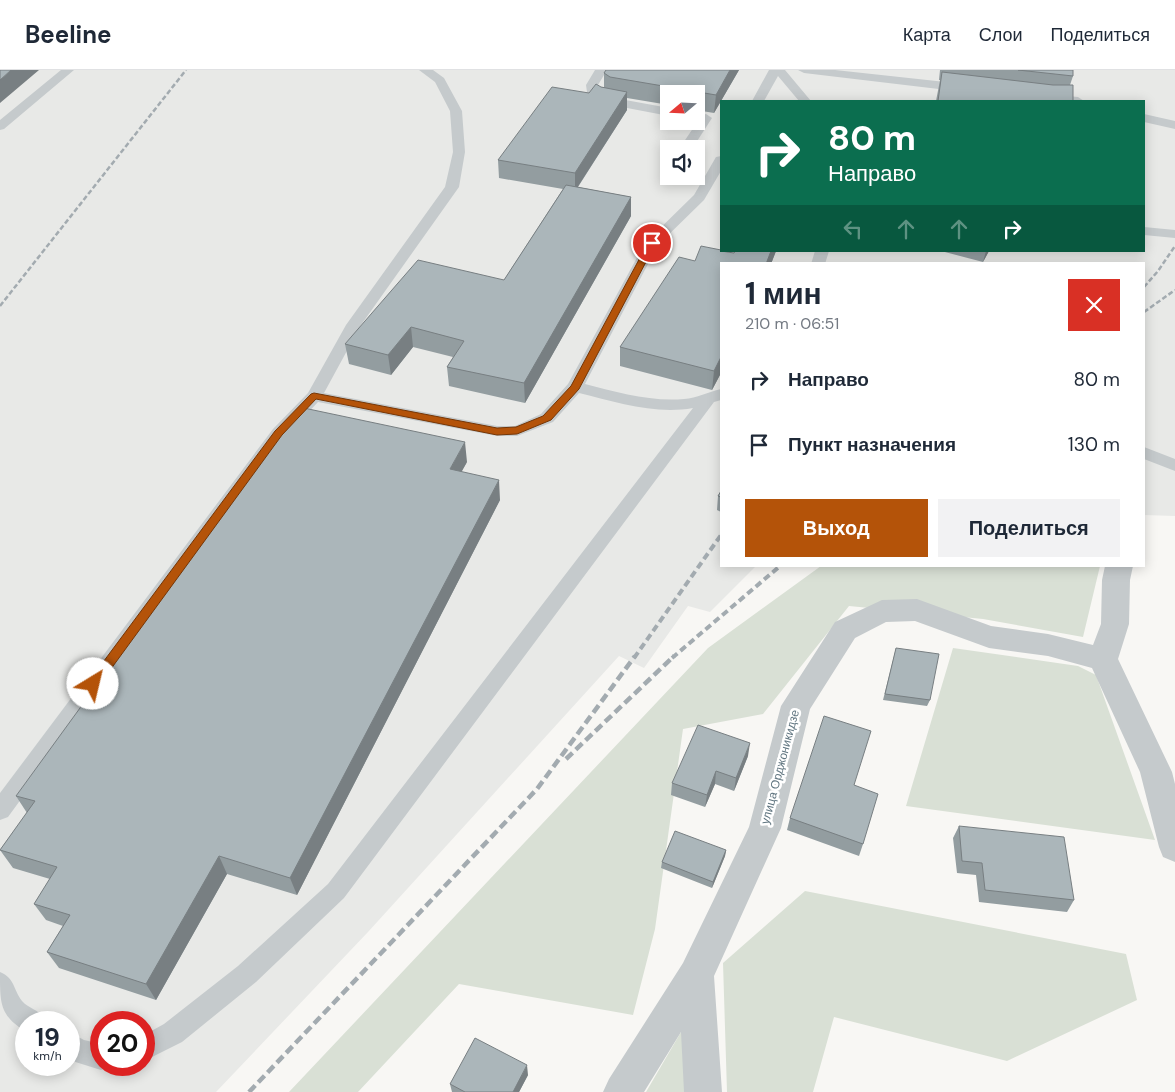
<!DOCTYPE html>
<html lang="ru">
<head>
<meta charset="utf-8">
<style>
	:root { --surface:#fff; --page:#f2f2f3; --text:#1f2937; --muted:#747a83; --line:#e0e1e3; --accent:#b45309 }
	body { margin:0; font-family:"DM Sans",sans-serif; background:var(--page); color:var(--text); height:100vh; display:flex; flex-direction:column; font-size:19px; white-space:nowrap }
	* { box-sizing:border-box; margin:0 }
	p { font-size:16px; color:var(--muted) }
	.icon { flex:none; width:28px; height:28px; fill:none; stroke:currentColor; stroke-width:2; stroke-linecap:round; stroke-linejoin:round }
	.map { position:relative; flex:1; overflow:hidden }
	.drawer { position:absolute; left:720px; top:192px; width:425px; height:305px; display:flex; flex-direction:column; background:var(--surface); border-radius:0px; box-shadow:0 2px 12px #0003 }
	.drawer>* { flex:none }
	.top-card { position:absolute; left:720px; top:30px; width:425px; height:152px; border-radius:0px; box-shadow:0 2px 12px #0003; background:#0b6e4f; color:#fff; overflow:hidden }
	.needle { width:32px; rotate:251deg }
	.buttons { position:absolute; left:660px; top:15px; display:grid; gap:10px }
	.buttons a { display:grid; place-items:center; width:45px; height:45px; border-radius:0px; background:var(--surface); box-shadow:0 2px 12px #0003; font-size:25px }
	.speed { position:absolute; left:15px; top:941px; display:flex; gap:10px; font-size:25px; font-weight:700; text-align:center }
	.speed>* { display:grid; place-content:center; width:65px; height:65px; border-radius:50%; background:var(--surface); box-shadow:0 2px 12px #0003; line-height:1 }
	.speed small { font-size:12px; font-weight:400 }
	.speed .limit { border:8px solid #d22; background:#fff; color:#111 }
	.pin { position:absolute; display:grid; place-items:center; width:42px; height:42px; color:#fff; margin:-21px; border:2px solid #fff; border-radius:50%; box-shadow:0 1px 5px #0007 }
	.me { position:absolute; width:55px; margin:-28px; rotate:36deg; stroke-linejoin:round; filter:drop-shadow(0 0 4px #0008) }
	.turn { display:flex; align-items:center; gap:18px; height:105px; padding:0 25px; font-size:22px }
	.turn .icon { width:65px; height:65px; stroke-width:2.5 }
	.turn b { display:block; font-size:35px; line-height:42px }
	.lanes { display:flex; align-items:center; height:48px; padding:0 25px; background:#0003; justify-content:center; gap:25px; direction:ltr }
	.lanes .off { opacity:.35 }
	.round { display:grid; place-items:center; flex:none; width:52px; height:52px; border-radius:0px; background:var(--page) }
	.head { display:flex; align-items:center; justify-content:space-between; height:85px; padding:0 25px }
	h1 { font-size:30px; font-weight:700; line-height:38px }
	.action { display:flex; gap:10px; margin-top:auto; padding:10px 25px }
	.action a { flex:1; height:58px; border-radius:0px; background:var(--accent); color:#fff; font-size:20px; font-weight:700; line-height:58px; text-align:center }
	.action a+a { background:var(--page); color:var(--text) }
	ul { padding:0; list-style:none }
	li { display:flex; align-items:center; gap:15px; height:65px; padding:0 25px }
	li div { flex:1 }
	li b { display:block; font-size:19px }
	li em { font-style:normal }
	header { display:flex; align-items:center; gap:30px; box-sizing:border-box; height:70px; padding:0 25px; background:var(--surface); border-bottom:1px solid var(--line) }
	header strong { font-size:24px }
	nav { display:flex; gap:28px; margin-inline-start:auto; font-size:18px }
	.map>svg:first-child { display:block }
	.built { fill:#e8e9e7; fill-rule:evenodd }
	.green { fill:#d9e0d5 }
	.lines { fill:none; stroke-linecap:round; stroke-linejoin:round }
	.service { fill:#c5cacc; fill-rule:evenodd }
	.minor { fill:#c5cacc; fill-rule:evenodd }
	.rail-far2 { stroke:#a3abb0; stroke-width:2.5; stroke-dasharray:5 2.5; stroke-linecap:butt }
	.rail-far1 { stroke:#a3abb0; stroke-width:4; stroke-dasharray:7 4; stroke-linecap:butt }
	.rail { stroke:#a3abb0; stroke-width:4.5; stroke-dasharray:9 4.5; stroke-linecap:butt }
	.wall { fill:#939da0 }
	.shaded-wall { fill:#787f82 }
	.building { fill:#abb6ba; stroke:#787f82 }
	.route { fill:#b45309; stroke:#753606 }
	.labels { text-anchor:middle; stroke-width:5; stroke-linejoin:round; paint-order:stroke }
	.street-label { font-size:12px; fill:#617681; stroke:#fff }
</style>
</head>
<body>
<header>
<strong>Beeline</strong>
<nav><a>Карта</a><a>Слои</a><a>Поделиться</a></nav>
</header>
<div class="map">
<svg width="1175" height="1022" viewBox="0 0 1175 1022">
	<rect width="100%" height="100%" fill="#f8f7f4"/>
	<!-- built -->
	<path class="built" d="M0 0H1175V446L1144 445V194H721V496H756L710 542 688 536 644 598 619 586 368 862 216 1022H0ZM669 24H696V51H669ZM721 31H1144V181H721ZM669 79H696V106H669ZM26 952H69V995H26ZM101 952H144V995H101Z"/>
	<!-- green -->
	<path class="green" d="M821 496H1100L1083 567 983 549 849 536 763 644 683 659 655 859 633 945 459 914 358 1022H289L708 578Z
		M953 578 1078 596 1096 605 1155 770 906 736Z
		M805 821 1126 884 1137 930 1007 991 834 947 813 1022H727L723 893Z
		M688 950 687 1022H646Z"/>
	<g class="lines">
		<!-- service -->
		<path class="service" d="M61 0H74L4 59 0 60V50Z
			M419 0H433L444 8 462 41 465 82 459 117 361 255 324 323 497 356H515L541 344 568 314 645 173 694 125 716 87 721 86V101L704 130 658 175 585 314C617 322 650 332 684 329 697 328 708 322 721 319V330L714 332 344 828 256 912 182 972 144 991V965L164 954 238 896 328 814 693 338C655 345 616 332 579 323L553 352 517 366H497L318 332 285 367 8 747 0 750V723L273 359 308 323 346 255 445 117 453 82 450 41 435 12Z
			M595 0H607L598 15 599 20 609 27 669 38V46L601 33 587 22 586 15Z
			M769 0H785L811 31H799L778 6 764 31H752Z
			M798 0H835L964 14 970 18 964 22 804 3Z
			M1048 24 1078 27 1084 31H1044L1042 28Z
			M706 44 712 48 692 79H679L702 45Z
			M1144 44 1175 51V59L1144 52Z
			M1144 157 1175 160V168L1144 165Z
			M815 181H829L825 194H811Z
			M1144 377 1175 389V401L1144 389Z
			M0 902C15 908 13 919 22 931 30 940 41 939 45 952H26V962C0 945 0 935 0 902Z
			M69 962 84 970 101 974V995L110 996 101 1000 69 990Z"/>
		<!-- minor -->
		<path class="minor" d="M1105 496H1133L1130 510 1129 554 1118 589 1172 702 1175 714V792L1163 787 1159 777 1140 702 1092 598 1048 586 989 578 915 551 886 552 855 568 810 639 781 758 714 906 722 1022H684L681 962 644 1022H603L609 1009 683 893 749 757 781 636 835 552 882 530 917 529 991 556 1048 564 1093 575 1101 554 1102 510Z"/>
		<!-- rail-far2 -->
		<path class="rail-far2" d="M1144 217 1158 201 1175 176
			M0 236 186 0
			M1144 242 1175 220"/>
		<!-- rail-far1 -->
		<path class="rail-far1" d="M634 588 721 465
			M672 588 780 496"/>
		<!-- rail -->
		<path class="rail" d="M566 689 674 586
			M249 1022 537 719 635 586"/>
	</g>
	<!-- wall -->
	<path class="wall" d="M606 0H739L714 43 696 40V24H669V35L627 28V40L578 117 631 127V146L525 333 449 316 447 297 453 287 413 277 391 305 349 294 345 274 504 210 563 119 499 108 498 90 589 23 601 17H604V3Z
		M940 0H1073V6L1070 15 1073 31H936L940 10H939Z
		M735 181H776L771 194H721V303L712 320 620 296V277L695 191 734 183Z
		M941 181H989L983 192Z
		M467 392 461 402 500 430 297 825 227 804 156 930 59 898 47 882 63 856 46 850 34 834 50 809 13 798 0 780 27 743 16 726Z
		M721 421V442L717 440 718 426Z
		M896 578 930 630 927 636 883 630Z
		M748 686 734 721 715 714 705 737 671 725 672 713Z
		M854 716 863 774 859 786 787 760 790 748Z
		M959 756 1074 830 1067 842 979 832 976 805 957 803 953 768Z
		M726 780 725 786 712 818 661 798 662 792Z
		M528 1005 519 1022H452L450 1014Z"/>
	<!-- shaded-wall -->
	<path class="shaded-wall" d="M11 0H39L0 33V10Z
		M730 0H739L714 43 716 25Z
		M627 22V40L575 121V103Z
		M631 127V146L525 333 524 313Z
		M771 181H776L771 194H766Z
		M986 181H989L983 192Z
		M411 257 413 277 391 305 388 285Z
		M721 287V303L712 320 714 301Z
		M465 372 467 392 452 419 450 399Z
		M499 410 500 430 297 825 290 808Z
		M750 673 748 686 734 721 736 708Z
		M716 701 715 714 705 737 707 725Z
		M726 780 725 786 712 818 713 812Z
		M219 786 227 804 156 930 146 914Z
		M527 995 528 1005 519 1022H513Z"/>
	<!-- building -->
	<path class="building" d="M0 0H11L0 10Z
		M606 0H730L716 25 610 7 604 3Z
		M1018 0H1073V6Z
		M942 2 1053 15H1073V31H938Z
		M596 14 601 17 627 22 575 103 498 90 552 17 589 23Z
		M566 115 631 127 524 313 447 297 464 271 411 257 388 285 345 274 418 190 504 210Z
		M701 176 721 180V181L734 183 735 181H771L766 194H721V287L714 301 620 277 679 187 695 191Z
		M299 337 465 372 450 399 499 410 290 808 219 786 146 914 47 882 70 845 34 834 57 797 0 780 35 731 16 726Z
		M721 421V427L718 426Z
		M896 578 939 584 930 630 885 624Z
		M824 646 871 661 854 715 878 724 863 774 790 748Z
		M698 655 750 673 736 708 716 701 707 725 672 713Z
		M959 756 1064 767 1074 830 985 820 982 793 962 791Z
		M675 761 726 780 713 812 662 792Z
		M475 968 527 995 513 1022H465L450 1014Z"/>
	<!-- route -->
	<path class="route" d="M649 171 656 173 579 319 551 350 517 364 497 365 316 329 282 365 97 618H89L87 614 89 611 275 361 311 324 314 323 497 358 516 357 543 346 571 316Z"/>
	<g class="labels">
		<!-- street labels -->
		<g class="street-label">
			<text transform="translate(780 697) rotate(-75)" y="4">улица Орджоникидзе</text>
		</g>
	</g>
</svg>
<div class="buttons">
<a><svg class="needle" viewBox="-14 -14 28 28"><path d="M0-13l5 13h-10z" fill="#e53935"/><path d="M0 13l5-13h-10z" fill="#747a83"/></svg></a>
<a><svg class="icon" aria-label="sound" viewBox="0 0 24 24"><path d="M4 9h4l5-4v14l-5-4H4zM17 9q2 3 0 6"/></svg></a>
</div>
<div class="speed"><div>19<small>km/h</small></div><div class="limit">20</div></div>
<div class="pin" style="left:652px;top:173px;background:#d93025"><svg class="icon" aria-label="arrive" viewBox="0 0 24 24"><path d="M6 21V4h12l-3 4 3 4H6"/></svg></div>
<svg class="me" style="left:93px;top:614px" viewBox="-20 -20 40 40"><circle r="19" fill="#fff"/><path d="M0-13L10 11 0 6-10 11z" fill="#b45309"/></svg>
<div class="top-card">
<div class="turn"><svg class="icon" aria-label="right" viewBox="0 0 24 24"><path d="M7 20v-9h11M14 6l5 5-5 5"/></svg><div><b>80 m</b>Направо</div></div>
<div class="lanes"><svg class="icon off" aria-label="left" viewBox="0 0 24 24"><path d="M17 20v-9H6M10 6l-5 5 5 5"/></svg><svg class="icon off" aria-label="ahead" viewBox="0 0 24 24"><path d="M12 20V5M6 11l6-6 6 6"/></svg><svg class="icon off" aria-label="ahead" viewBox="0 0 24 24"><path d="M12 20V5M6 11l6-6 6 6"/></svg><svg class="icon" aria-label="right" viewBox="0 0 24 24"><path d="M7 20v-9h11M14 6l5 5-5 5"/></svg></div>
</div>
<section class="drawer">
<div class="head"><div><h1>1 мин</h1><p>210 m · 06:51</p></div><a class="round" style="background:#d93025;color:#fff"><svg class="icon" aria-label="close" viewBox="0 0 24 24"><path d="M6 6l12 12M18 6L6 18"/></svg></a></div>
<ul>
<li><svg class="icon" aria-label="right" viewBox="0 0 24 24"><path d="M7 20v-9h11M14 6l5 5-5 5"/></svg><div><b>Направо</b></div><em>80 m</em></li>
<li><svg class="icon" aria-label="arrive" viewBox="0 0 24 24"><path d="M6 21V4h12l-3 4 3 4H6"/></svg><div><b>Пункт назначения</b></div><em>130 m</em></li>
</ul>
<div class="action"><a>Выход</a><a>Поделиться</a></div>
</section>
</div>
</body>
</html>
